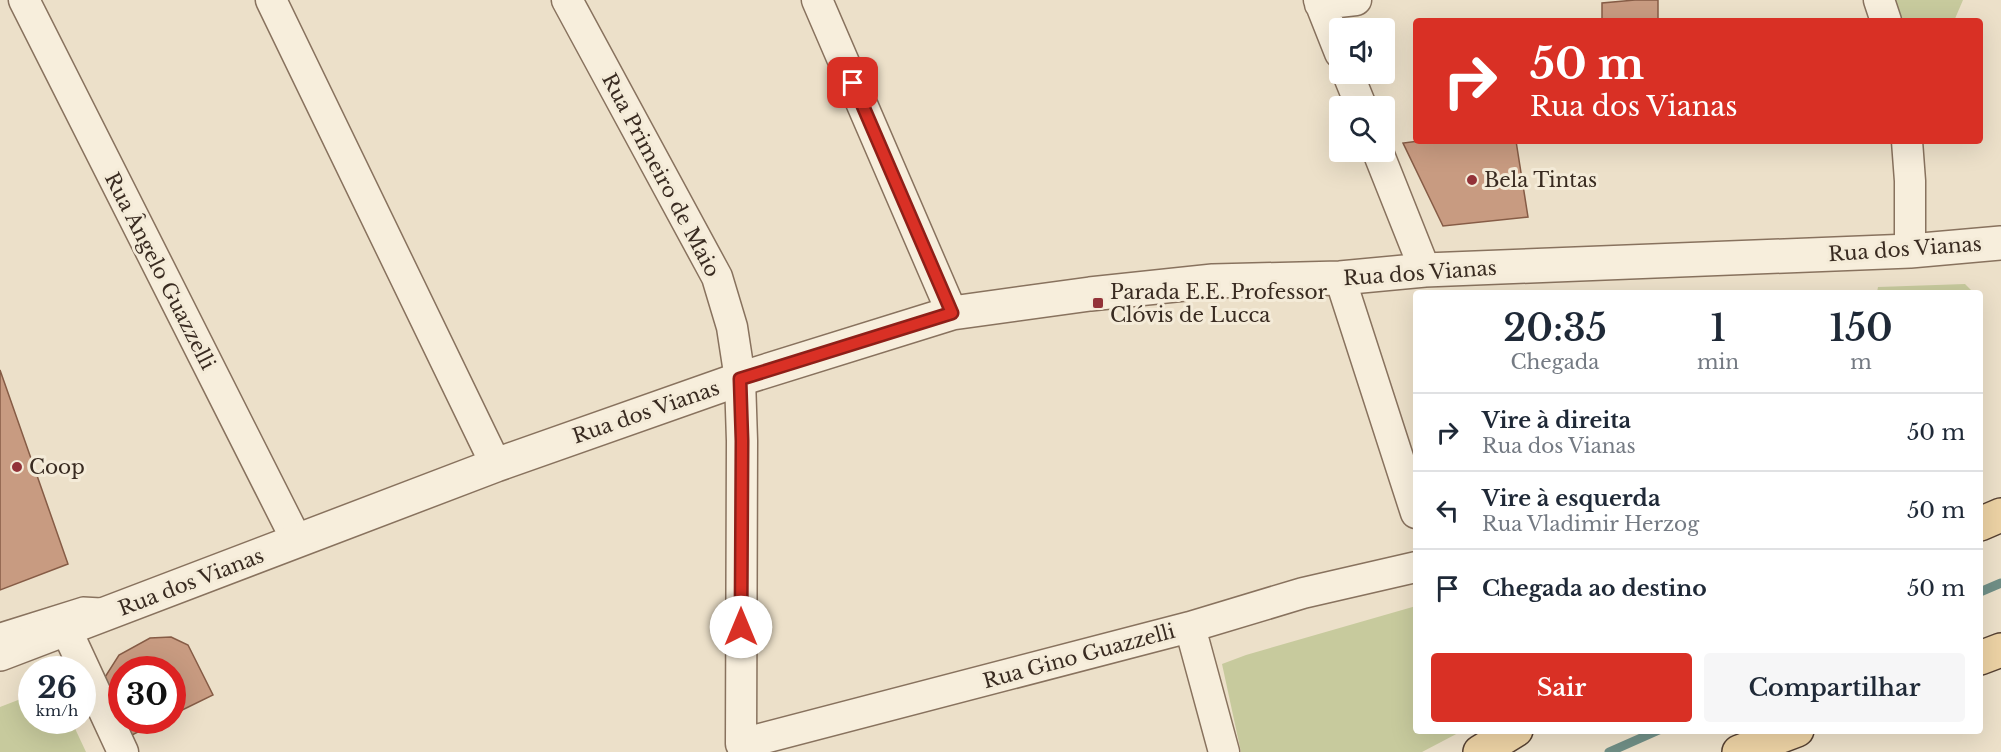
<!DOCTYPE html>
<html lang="pt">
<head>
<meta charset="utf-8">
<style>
	:root { --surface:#fff; --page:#f6f6f7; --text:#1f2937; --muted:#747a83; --line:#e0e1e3; --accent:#d93025 }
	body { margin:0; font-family:"Libre Baskerville",serif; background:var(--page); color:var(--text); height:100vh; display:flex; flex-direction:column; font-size:22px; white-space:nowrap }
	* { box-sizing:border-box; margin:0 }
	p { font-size:20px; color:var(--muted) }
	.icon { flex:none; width:33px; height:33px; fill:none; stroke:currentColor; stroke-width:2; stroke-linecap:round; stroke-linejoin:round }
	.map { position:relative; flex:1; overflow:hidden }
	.side { position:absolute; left:1413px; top:290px; width:570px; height:444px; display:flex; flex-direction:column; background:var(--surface); border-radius:6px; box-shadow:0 6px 24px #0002 }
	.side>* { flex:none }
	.guide { position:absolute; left:1413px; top:18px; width:570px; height:126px; border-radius:6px; box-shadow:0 6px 24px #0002; background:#d93025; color:#fff; overflow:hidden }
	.buttons { position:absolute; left:1329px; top:18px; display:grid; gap:12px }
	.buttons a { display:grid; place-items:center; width:66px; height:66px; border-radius:6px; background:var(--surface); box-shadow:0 6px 24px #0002; font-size:30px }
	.speed { position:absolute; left:18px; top:656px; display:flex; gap:12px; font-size:30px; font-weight:700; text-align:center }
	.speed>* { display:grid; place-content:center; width:78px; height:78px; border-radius:50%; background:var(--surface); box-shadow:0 6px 24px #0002; line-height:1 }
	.speed small { font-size:15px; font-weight:400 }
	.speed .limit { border:9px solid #d22; background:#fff; color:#111 }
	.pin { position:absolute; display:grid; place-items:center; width:51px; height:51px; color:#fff; margin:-26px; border-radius:12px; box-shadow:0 3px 9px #0006 }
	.me { position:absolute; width:66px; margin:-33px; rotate:0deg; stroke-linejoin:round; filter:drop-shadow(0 0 4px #0008) }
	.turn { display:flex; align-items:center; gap:21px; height:126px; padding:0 18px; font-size:27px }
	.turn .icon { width:78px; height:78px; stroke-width:2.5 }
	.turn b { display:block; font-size:42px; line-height:51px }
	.eta { display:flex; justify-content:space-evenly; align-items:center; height:102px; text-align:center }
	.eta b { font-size:36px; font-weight:600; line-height:42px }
	.cta { display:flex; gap:12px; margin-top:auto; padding:12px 18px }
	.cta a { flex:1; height:69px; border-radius:6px; background:var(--accent); color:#fff; font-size:24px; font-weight:600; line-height:69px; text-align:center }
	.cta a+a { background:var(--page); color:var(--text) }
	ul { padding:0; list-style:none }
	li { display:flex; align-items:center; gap:18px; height:78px; padding:0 18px; border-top:2px solid var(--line) }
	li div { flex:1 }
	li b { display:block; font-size:22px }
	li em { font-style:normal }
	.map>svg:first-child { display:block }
	.green { fill:#c7ca9d }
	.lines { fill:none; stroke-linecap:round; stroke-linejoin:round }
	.stream { stroke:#708f86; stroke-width:9 }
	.building { fill:#c89b81; stroke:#865c46; stroke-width:1.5 }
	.service-casing { stroke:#88725e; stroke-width:18 }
	.minor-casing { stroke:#88725e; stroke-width:33 }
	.tertiary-casing { stroke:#88725e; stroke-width:36 }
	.primary-casing { stroke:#564132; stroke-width:36 }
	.service { stroke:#f7eedc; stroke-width:15 }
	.minor { stroke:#f7eedc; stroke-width:30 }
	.tertiary { stroke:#f7eedc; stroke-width:33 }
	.primary { stroke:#ecd2a4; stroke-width:33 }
	.route-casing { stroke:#8d1f18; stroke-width:15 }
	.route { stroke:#d93025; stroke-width:10 }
	.poi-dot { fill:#933238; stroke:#f4ebd8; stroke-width:2 }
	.labels { text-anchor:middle; stroke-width:6; stroke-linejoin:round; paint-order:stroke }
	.street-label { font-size:20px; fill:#392b21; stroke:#f4ebd8 }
	.poi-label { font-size:20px; fill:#392b21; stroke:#f4ebd8; text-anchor:start }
</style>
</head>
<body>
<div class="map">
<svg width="2001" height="752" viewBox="0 0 2001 752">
	<rect width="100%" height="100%" fill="#ece0c9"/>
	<!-- green -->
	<path class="green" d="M1888 0H1963L1954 21H1896Z
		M1965 284 1973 292H1877L1878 287Z
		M1416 606V730L1462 731 1422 752H1241L1222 664 1246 655Z
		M31 695 32 720H71L86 752H0V707Z"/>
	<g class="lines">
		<!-- stream -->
		<path class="stream" d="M1980 592 2001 583
			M1609 752 1659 730"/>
	</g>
	<!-- building -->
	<path class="building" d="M1635 0H1658V21H1602V3Z
		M1419 141H1516L1528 217 1443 226 1403 143Z
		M0 370 68 564 0 590Z
		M171 637 188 645 213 695 172 715V669H122V715L105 677 119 655 150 638Z
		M124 720H162L130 736Z"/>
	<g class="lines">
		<!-- service casing -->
		<g class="service-casing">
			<path id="service" d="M0 631 83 605 101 606"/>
		</g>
		<!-- minor casing -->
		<g class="minor-casing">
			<path id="minor" d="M24 0 297 541
				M271 0 496 465
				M567 0 717 277 732 327 740 379 742 441 741 744 1190 627 1303 593 1416 567
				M817 0 952 313
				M1319 0 1340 53
				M1879 0 1886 21
				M1320 4 1356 0
				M1348 74 1361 106
				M1907 141 1910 181V251
				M1378 152 1425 270
				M1340 278 1416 513
				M1190 627 1224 752
				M66 629 123 752"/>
		</g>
		<!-- tertiary casing -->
		<g class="tertiary-casing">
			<path id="tertiary" d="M0 654 496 465 740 379 952 313 1090 294 1213 281 1340 278 1425 270 1910 251 2001 243"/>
		</g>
		<!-- primary casing -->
		<g class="primary-casing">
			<path id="primary" d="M1980 524 2001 515
				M1980 658 2001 650
				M1480 752 1516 730
				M1739 752 1797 730"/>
		</g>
		<!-- service -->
		<use href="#service" class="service"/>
		<!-- minor -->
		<use href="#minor" class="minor"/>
		<!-- tertiary -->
		<use href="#tertiary" class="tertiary"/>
		<!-- primary -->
		<use href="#primary" class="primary"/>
	</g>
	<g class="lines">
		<!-- route casing -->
		<g class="route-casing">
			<path id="route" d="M741 627 742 441 740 379 952 313 853 83"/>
		</g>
		<!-- route -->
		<use href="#route" class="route"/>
	</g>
	<!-- markers -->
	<g class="poi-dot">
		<circle cx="1472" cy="180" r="6"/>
		<rect x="1092" y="297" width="12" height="12" rx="3"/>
		<circle cx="17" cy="467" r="6"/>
	</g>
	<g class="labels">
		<!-- street labels -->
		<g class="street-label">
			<text transform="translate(661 175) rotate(62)" y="7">Rua Primeiro de Maio</text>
			<text transform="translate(1905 249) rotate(-4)" y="7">Rua dos Vianas</text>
			<text transform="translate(160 271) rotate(63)" y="7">Rua Ângelo Guazzelli</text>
			<text transform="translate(1420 273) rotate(-4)" y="7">Rua dos Vianas</text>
			<text transform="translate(646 412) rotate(-19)" y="7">Rua dos Vianas</text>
			<text transform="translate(191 582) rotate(-21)" y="7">Rua dos Vianas</text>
			<text transform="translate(1079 656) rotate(-15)" y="7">Rua Gino Guazzelli</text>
		</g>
		<!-- poi labels -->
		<g class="poi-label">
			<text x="1484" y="187">Bela Tintas</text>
			<text x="1110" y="299">Parada E.E. Professor<tspan x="1110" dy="23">Clóvis de Lucca</tspan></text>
			<text x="29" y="474">Coop</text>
		</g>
	</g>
</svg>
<div class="buttons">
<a><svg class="icon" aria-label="sound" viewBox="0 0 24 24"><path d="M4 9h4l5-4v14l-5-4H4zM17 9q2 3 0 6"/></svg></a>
<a><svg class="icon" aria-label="search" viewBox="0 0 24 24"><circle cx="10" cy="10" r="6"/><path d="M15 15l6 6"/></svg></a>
</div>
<div class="speed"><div>26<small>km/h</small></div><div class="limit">30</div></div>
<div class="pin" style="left:853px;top:83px;background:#d93025"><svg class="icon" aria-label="arrive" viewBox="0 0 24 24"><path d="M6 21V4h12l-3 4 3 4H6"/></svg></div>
<svg class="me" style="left:741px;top:627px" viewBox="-20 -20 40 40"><circle r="19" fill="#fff"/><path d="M0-13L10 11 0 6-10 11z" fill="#d93025"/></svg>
<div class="guide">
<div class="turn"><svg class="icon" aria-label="right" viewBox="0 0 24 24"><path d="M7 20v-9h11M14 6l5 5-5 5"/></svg><div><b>50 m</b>Rua dos Vianas</div></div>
</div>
<section class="side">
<div class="eta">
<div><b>20:35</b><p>Chegada</p></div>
<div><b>1</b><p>min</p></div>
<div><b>150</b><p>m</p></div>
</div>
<ul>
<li><svg class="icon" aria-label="right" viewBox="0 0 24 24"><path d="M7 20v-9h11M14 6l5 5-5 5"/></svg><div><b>Vire à direita</b><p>Rua dos Vianas</p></div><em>50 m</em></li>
<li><svg class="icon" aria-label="left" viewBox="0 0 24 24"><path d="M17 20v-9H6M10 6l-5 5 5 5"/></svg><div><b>Vire à esquerda</b><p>Rua Vladimir Herzog</p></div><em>50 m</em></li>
<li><svg class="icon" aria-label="arrive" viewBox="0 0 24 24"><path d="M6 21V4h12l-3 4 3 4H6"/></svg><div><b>Chegada ao destino</b></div><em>50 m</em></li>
</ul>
<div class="cta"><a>Sair</a><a>Compartilhar</a></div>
</section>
</div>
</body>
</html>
